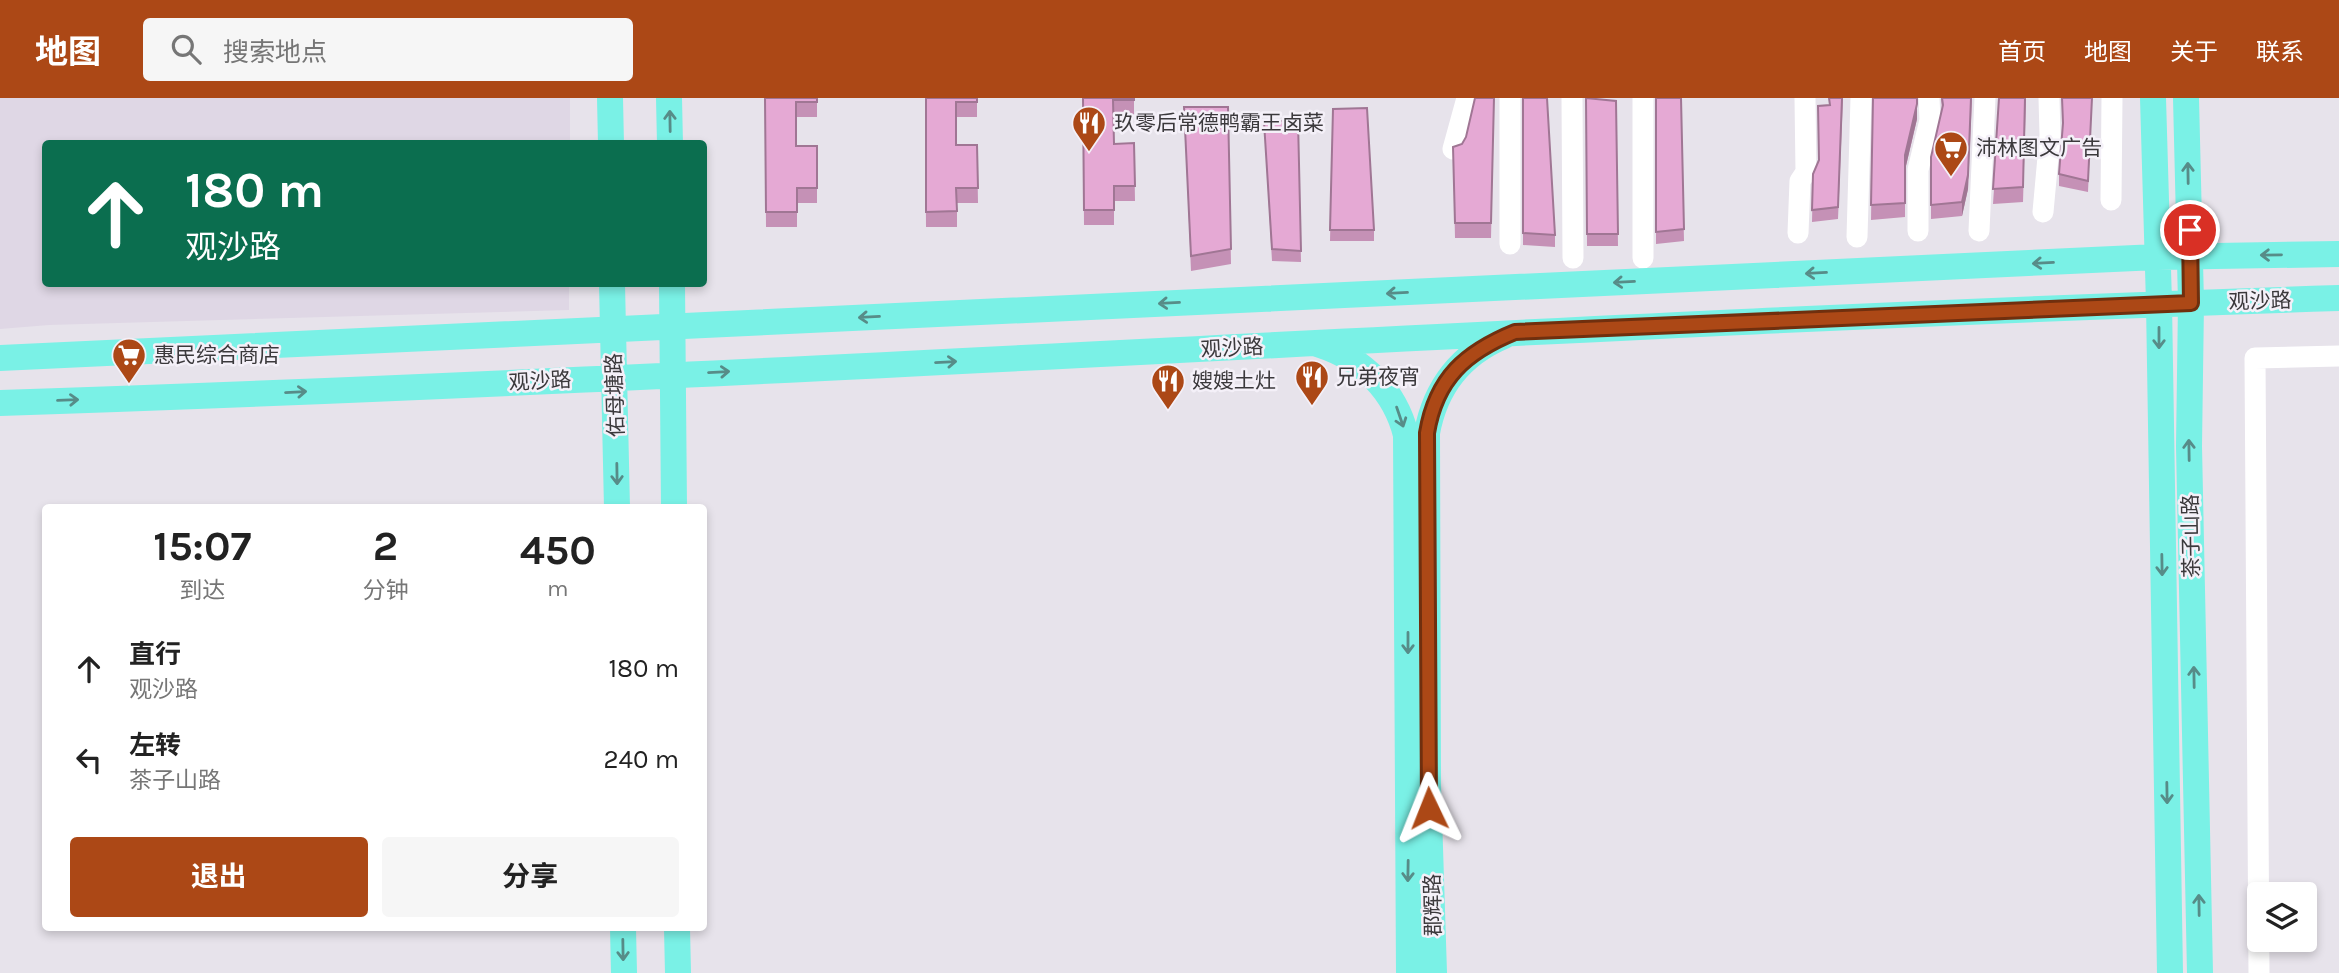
<!DOCTYPE html>
<html lang="zh">
<head>
<meta charset="utf-8">
<style>
	:root { --surface:#fff; --page:#f6f6f6; --text:#222; --muted:#767676; --accent:#ac4816 }
	body { margin:0; font-family:Karla,"Noto Sans SC",sans-serif; background:var(--page); color:var(--text); height:100vh; display:flex; flex-direction:column; font-size:26px; white-space:nowrap }
	* { box-sizing:border-box; margin:0 }
	p { font-size:23px; color:var(--muted) }
	.icon { flex:none; width:38px; height:38px; fill:none; stroke:currentColor; stroke-width:2; stroke-linecap:round; stroke-linejoin:round }
	.map { position:relative; flex:1; overflow:hidden }
	.details { position:absolute; left:42px; top:406px; width:665px; height:427px; display:flex; flex-direction:column; background:var(--surface); border-radius:7px; box-shadow:0 4px 10px #0003 }
	.details>* { flex:none }
	.banner { position:absolute; left:42px; top:42px; width:665px; height:147px; border-radius:7px; box-shadow:0 4px 10px #0003; background:#0b6e4f; color:#fff; overflow:hidden }
	.tools { position:absolute; left:2247px; top:784px; display:grid; gap:14px }
	.tools a { display:grid; place-items:center; width:70px; height:70px; border-radius:7px; background:var(--surface); box-shadow:0 4px 10px #0003; font-size:35px }
	.pin { position:absolute; display:grid; place-items:center; width:60px; height:60px; color:#fff; margin:-30px; border:4px solid #fff; border-radius:50%; box-shadow:0 2px 7px #0007 }
	.me { position:absolute; width:77px; margin:-38px; rotate:358deg; stroke-linejoin:round; filter:drop-shadow(0 0 5px #0008) }
	.turn { display:flex; align-items:center; gap:24px; height:147px; padding:0 28px; font-size:32px }
	.turn .icon { width:91px; height:91px; stroke-width:2.5 }
	.turn b { display:block; font-size:49px; line-height:60px }
	.eta { display:flex; justify-content:space-evenly; align-items:center; height:119px; text-align:center }
	.eta b { font-size:42px; font-weight:700; line-height:49px }
	.action { display:flex; gap:14px; margin-top:auto; padding:14px 28px }
	.action a { flex:1; height:80px; border-radius:7px; background:var(--accent); color:#fff; font-size:28px; font-weight:700; line-height:80px; text-align:center }
	.action a+a { background:var(--page); color:var(--text) }
	ul { padding:0; list-style:none }
	li { display:flex; align-items:center; gap:21px; height:91px; padding:0 28px }
	li div { flex:1 }
	li b { display:block; font-size:26px }
	li em { font-style:normal }
	header { display:flex; align-items:center; gap:42px; box-sizing:border-box; height:98px; padding:0 35px; background:var(--accent); color:#fff }
	header strong { font-size:33px }
	nav { display:flex; gap:38px; margin-inline-start:auto; font-size:24px }
	.search { width:490px; height:63px; background:var(--page); display:flex; align-items:center; gap:18px; box-sizing:border-box; padding:0 24px; border-radius:7px; color:var(--muted); font-size:26px }
	.map>svg:first-child { display:block }
	.built { fill:#dfd7e5 }
	.lines { fill:none; stroke-linecap:round; stroke-linejoin:round }
	.minor { stroke:#fff; stroke-width:21 }
	.major { stroke:#7af1e6; stroke-width:26 }
	.wall { fill:#c591b6 }
	.shaded-wall { fill:#a07694 }
	.building { fill:#e5a9d4; stroke:#a07694; stroke-width:2 }
	.oneway { stroke:#578c88 }
	.route-casing { stroke:#702f0e; stroke-width:18 }
	.route { stroke:#ac4816; stroke-width:12 }
	.labels { text-anchor:middle; stroke-width:5; stroke-linejoin:round; paint-order:stroke }
	.poi-label { font-size:21px; fill:#3b393c; stroke:#f4f0f8; text-anchor:start }
	.street-label { font-size:21px; fill:#3b393c; stroke:#f4f0f8 }
</style>
</head>
<body>
<header>
<strong>地图</strong>
<div class="search"><svg class="icon" aria-label="search" viewBox="0 0 24 24"><circle cx="10" cy="10" r="6"/><path d="M15 15l6 6"/></svg>搜索地点</div>
<nav><a>首页</a><a>地图</a><a>关于</a><a>联系</a></nav>
</header>
<div class="map">
<svg width="2339" height="875" viewBox="0 0 2339 875">
	<rect width="100%" height="100%" fill="#e7e3eb"/>
	<!-- built -->
	<path class="built" d="M0 0H570V45L46 46V186H569V212L49 227 0 231Z"/>
	<g class="lines">
		<!-- minor -->
		<path class="minor" d="M1572 0 1573 160
			M1643 0V160
			M1453 51 1467 0
			M2111 102 2112 0
			M2043 114 2050 37 2049 0
			M1918 133V72L1930 22 1929 0
			M1979 133 1985 0
			M1798 135 1800 83 1806 74 1805 0
			M1857 139 1861 0
			M1510 146V0
			M2259 875 2255 260 2339 258"/>
		<!-- major -->
		<path class="major" d="M610 0 611 46
			M669 0 670 46
			M2153 0 2159 205 2170 875
			M2186 0 2191 205 2189 348 2200 875
			M612 186 617 410
			M672 186 674 410
			M1320 247C1363 261 1395 293 1406 337L1409 875
			M0 260 2157 159 2339 156
			M0 305C780 280 1559 225 2339 200
			M623 830 624 875
			M677 830 678 875
			M1434 875 1428 687 1427 335C1435 290 1461 256 1504 238"/>
	</g>
	<!-- wall -->
	<path class="wall" d="M765 0H817V19H796V48H817V105H797V129H766Z
		M925 0H977V19H956V47H977L978 105H957V129H926Z
		M1083 0H1134V17H1113L1114 46 1134 45 1135 103H1114V127H1084Z
		M1494 0 1491 140H1455L1453 49 1462 46Z
		M1523 0 1555 137V149L1523 147Z
		M1586 0 1616 3 1618 148H1587Z
		M1681 0 1684 143 1656 146V134Z
		M1829 0H1843L1838 121 1812 124 1813 76 1819 62 1829 7Z
		M1873 0 1917 21 1905 72V119L1871 122Z
		M1941 0H1972L1968 91 1962 118 1931 121V59L1942 11Z
		M1998 0H2026L2023 104 1993 106 1999 14H1998Z
		M2092 0 2088 94 2059 88V76L2063 29Z
		M1184 9H1228L1231 166 1191 173Z
		M1333 11 1374 132V143H1330Z
		M1298 22 1301 164 1272 163 1264 24Z"/>
	<!-- shaded-wall -->
	<path class="shaded-wall" d="M1971 0 1968 91 1962 118V104Z
		M1917 6V21L1905 72V57Z"/>
	<!-- building -->
	<path class="building" d="M765 0H817V4H796V48H817V90H797V114H766Z
		M926 0H977V4H956V47H977L978 90H956L957 113 926 114Z
		M1083 0H1134V2H1113L1114 46 1134 45 1135 88H1114V112H1084Z
		M1475 0H1494L1491 125H1455L1453 49 1462 46 1466 39Z
		M1523 0H1547L1555 137 1523 135Z
		M1586 0 1616 3 1618 136H1587Z
		M1656 0H1681L1684 131 1656 134Z
		M1829 0H1842L1838 109 1812 112 1813 76 1819 62 1818 8 1830 7Z
		M1873 0H1917V6L1905 57V105L1871 107Z
		M1942 0H1971L1968 77 1962 104 1931 107V59L1943 7Z
		M1999 0H2025L2023 89 1993 91Z
		M2062 0H2092L2088 83 2059 76 2063 25Z
		M1184 9H1228L1231 151 1191 158Z
		M1367 10 1374 132H1330L1333 11Z
		M1298 22 1301 153 1272 151 1264 24Z"/>
	<!-- one-way arrows -->
	<defs><path id="oneway-shaft" d="M-6 0H5M1.5-3L5.5 0L1.5 3" fill="none" stroke-width="1.6" stroke-linecap="round" stroke-linejoin="round" transform="scale(1.75)"/></defs>
	<g class="oneway">
		<use href="#oneway-shaft" transform="translate(670 23) rotate(-91)"/>
		<use href="#oneway-shaft" transform="translate(2188 75) rotate(-91)"/>
		<use href="#oneway-shaft" transform="translate(2271 157) rotate(179)"/>
		<use href="#oneway-shaft" transform="translate(2043 165) rotate(177)"/>
		<use href="#oneway-shaft" transform="translate(1816 175) rotate(177)"/>
		<use href="#oneway-shaft" transform="translate(1624 184) rotate(177)"/>
		<use href="#oneway-shaft" transform="translate(1397 195) rotate(177)"/>
		<use href="#oneway-shaft" transform="translate(1169 205) rotate(177)"/>
		<use href="#oneway-shaft" transform="translate(869 219) rotate(177)"/>
		<use href="#oneway-shaft" transform="translate(2159 240) rotate(90)"/>
		<use href="#oneway-shaft" transform="translate(946 264) rotate(-3)"/>
		<use href="#oneway-shaft" transform="translate(719 274) rotate(-3)"/>
		<use href="#oneway-shaft" transform="translate(296 294) rotate(-3)"/>
		<use href="#oneway-shaft" transform="translate(68 302) rotate(-2)"/>
		<use href="#oneway-shaft" transform="translate(1400 319) rotate(71)"/>
		<use href="#oneway-shaft" transform="translate(2189 352) rotate(-91)"/>
		<use href="#oneway-shaft" transform="translate(617 376) rotate(89)"/>
		<use href="#oneway-shaft" transform="translate(2162 467) rotate(89)"/>
		<use href="#oneway-shaft" transform="translate(1408 545) rotate(90)"/>
		<use href="#oneway-shaft" transform="translate(2194 579) rotate(-91)"/>
		<use href="#oneway-shaft" transform="translate(2167 695) rotate(89)"/>
		<use href="#oneway-shaft" transform="translate(1408 773) rotate(91)"/>
		<use href="#oneway-shaft" transform="translate(2199 807) rotate(-91)"/>
		<use href="#oneway-shaft" transform="translate(623 852) rotate(89)"/>
	</g>
	<g class="lines">
		<!-- route casing -->
		<g class="route-casing">
			<path id="route" d="M1429 710 1427 335C1436 280 1466 254 1515 234L2191 205 2190 132"/>
		</g>
		<!-- route -->
		<use href="#route" class="route"/>
	</g>
	<!-- icons -->
	<defs>
		<g id="restaurant-pin" transform="scale(1.75)"><path d="M0 17L-7.5 6A9.5 9.5 0 1 1 7.5 6Z" fill="#ac4816" stroke="#f4f0f8"/><path d="M-5-6h1v4h1v-4h1v4h1v-4h1v5L-1.5 .5V6h-2V.5L-5-1ZM5-6V6H3V1.5H1.5Q1.5-4 5-6Z" fill="#fff"/></g>
		<g id="supermarket-pin" transform="scale(1.75)"><path d="M0 17L-7.5 6A9.5 9.5 0 1 1 7.5 6Z" fill="#ac4816" stroke="#f4f0f8"/><path d="M-6-5.5h2.5l.6 2H6L4.5 2H-2.5L-4.4-4H-6ZM-1.5 3.2a1.3 1.3 0 1 0 .1 0ZM3 3.2a1.3 1.3 0 1 0 .1 0Z" fill="#fff"/></g>
	</defs>
	<g fill-rule="evenodd">
		<use href="#restaurant-pin" x="1089" y="25"/>
		<use href="#supermarket-pin" x="1951" y="50"/>
		<use href="#supermarket-pin" x="129" y="257"/>
		<use href="#restaurant-pin" x="1312" y="279"/>
		<use href="#restaurant-pin" x="1168" y="283"/>
	</g>
	<g class="labels">
		<!-- poi labels -->
		<g class="poi-label">
			<text x="1114" y="32">玖零后常德鸭霸王卤菜</text>
			<text x="1976" y="57">沛林图文广告</text>
			<text x="154" y="264">惠民综合商店</text>
			<text x="1336" y="286">兄弟夜宵</text>
			<text x="1192" y="290">嫂嫂土灶</text>
		</g>
		<!-- street labels -->
		<g class="street-label">
			<text transform="translate(2260 203) rotate(-2)" y="7">观沙路</text>
			<text transform="translate(1232 250) rotate(-3)" y="7">观沙路</text>
			<text transform="translate(540 283) rotate(-3)" y="7">观沙路</text>
			<text transform="translate(615 297) rotate(-92)" y="7">佑母塘路</text>
			<text transform="translate(2191 438) rotate(-91)" y="7">茶子山路</text>
			<text transform="translate(1433 807) rotate(-91)" y="7">郡辉路</text>
		</g>
	</g>
</svg>
<div class="tools">
<a><svg class="icon" aria-label="layers" viewBox="0 0 24 24"><path d="M12 4l9 5-9 5-9-5zM3 14l9 5 9-5"/></svg></a>
</div>
<div class="pin" style="left:2190px;top:132px;background:#d93025"><svg class="icon" aria-label="arrive" viewBox="0 0 24 24"><path d="M6 21V4h12l-3 4 3 4H6"/></svg></div>
<svg class="me" style="left:1429px;top:710px" viewBox="-20 -20 40 40"><path d="M0-17L14 15 0 8-14 15z" fill="#ac4816" stroke="#fff" stroke-width="4"/></svg>
<div class="banner">
<div class="turn"><svg class="icon" aria-label="ahead" viewBox="0 0 24 24"><path d="M12 20V5M6 11l6-6 6 6"/></svg><div><b>180 m</b>观沙路</div></div>
</div>
<section class="details">
<div class="eta">
<div><b>15:07</b><p>到达</p></div>
<div><b>2</b><p>分钟</p></div>
<div><b>450</b><p>m</p></div>
</div>
<ul>
<li><svg class="icon" aria-label="ahead" viewBox="0 0 24 24"><path d="M12 20V5M6 11l6-6 6 6"/></svg><div><b>直行</b><p>观沙路</p></div><em>180 m</em></li>
<li><svg class="icon" aria-label="left" viewBox="0 0 24 24"><path d="M17 20v-9H6M10 6l-5 5 5 5"/></svg><div><b>左转</b><p>茶子山路</p></div><em>240 m</em></li>
</ul>
<div class="action"><a>退出</a><a>分享</a></div>
</section>
</div>
</body>
</html>
